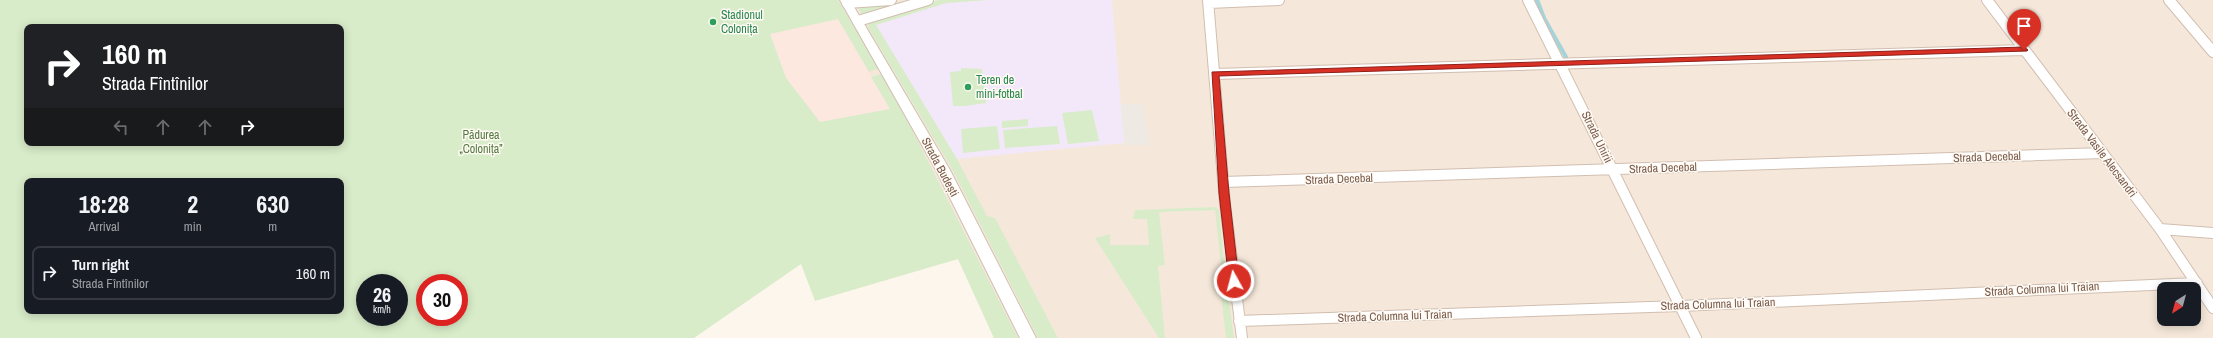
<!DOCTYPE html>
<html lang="en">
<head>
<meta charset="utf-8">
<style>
	:root { --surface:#171b24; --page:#242831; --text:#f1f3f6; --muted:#9ea1a6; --line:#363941 }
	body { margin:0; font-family:"Archivo Narrow",sans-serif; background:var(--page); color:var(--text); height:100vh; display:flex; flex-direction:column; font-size:15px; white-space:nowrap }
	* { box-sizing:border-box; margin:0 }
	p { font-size:13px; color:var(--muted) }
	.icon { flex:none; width:22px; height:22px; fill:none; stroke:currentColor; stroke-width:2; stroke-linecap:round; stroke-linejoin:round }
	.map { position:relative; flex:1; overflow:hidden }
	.sheet { position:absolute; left:24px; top:178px; width:320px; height:136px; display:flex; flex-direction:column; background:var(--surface); border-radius:8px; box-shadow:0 2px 10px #0003 }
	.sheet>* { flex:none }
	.guide { position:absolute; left:24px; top:24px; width:320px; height:122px; border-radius:8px; box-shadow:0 2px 10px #0003; background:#202124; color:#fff; overflow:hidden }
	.needle { width:26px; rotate:216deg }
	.tools { position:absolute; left:2157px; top:282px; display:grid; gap:8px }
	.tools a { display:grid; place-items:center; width:44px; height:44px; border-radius:8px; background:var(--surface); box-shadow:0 2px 10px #0003; font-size:20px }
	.speed { position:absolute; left:356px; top:274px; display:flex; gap:8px; font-size:20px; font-weight:700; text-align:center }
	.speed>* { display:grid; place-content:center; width:52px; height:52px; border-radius:50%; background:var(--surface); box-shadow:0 2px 10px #0003; line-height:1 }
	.speed small { font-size:10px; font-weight:400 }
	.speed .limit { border:6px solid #d22; background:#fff; color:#111 }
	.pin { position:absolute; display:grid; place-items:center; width:34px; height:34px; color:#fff; margin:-41px -17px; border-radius:50% 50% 50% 0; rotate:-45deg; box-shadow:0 0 4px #0007 }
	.pin .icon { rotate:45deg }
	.me { position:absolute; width:44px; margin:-22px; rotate:353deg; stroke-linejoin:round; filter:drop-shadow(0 0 3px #0008) }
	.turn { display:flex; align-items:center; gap:14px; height:84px; padding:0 12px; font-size:18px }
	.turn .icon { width:52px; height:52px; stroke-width:2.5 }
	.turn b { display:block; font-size:28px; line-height:34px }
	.lanes { display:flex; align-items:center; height:38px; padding:0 12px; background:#0003; justify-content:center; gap:20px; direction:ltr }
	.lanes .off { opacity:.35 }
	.eta { display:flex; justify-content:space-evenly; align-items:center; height:68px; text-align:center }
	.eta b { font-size:24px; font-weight:700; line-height:28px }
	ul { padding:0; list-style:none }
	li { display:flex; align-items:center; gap:12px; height:54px; margin:0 8px 6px; padding:0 4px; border:2px solid var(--line); border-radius:8px }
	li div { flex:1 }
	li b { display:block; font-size:15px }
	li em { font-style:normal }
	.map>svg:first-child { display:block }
	.residential { fill:#f5e8da; fill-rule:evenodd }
	.commercial { fill:#fde8e0 }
	.industrial { fill:#efe9e4 }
	.education { fill:#f3e8fa }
	.green { fill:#d8ecc9; fill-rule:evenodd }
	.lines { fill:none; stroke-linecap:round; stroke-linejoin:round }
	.stream { stroke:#a5d3da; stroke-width:4 }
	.minor-casing { stroke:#d1beb0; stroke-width:12 }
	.tertiary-casing { stroke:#d1beb0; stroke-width:2 }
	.minor { stroke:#fff; stroke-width:10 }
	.tertiary { fill:#fff; fill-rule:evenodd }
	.route { fill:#d93025; stroke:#8d1f18 }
	.leisure-dot { fill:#2e9e5b; stroke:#fffaf3; stroke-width:1.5 }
	.labels { text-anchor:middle; stroke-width:3; stroke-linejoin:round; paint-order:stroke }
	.leisure-label { font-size:12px; fill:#27864d; stroke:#fffaf3; text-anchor:start }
	.park-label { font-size:12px; fill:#537a41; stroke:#fffaf3 }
	.street-label { font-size:12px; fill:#7a5c4d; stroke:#fffaf3 }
</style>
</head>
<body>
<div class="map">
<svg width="2213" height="338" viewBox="0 0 2213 338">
	<rect width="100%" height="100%" fill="#fdf6ec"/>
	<!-- residential -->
	<path class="residential" d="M631 0H2213V338H994L958 259 800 142ZM2164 289H2194V319H2164Z"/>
	<!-- commercial -->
	<path class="commercial" d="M838 19 890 109 820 122 786 78 770 34Z"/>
	<!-- industrial -->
	<path class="industrial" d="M1121 104H1143L1150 145 1124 146Z"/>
	<!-- education -->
	<path class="education" d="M988 0H1112L1124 143 957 159 876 25 946 3Z"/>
	<!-- green -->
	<path class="green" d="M0 0H838L879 68 869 72 838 19 770 34 786 78 820 122 890 109 871 77 881 74 907 120 1018 338H994L958 259 815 301 801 264 694 338H0ZM27 27H341V143H27ZM27 181H341V311H27ZM365 283H399V317H365ZM425 283H459V317H425Z
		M939 0H988L946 3 876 25 957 159 987 216 995 218 1058 338H1038L952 169 867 26 872 20Z
		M1531 0H1540L1547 21 1568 59H1562Z
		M905 2 863 16 858 8 862 5Z
		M961 68 982 69 986 103 965 106H953L950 72 961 71Z
		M1092 110 1099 141 1068 144 1062 113Z
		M1028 119V126L1002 128V121Z
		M997 126 1000 149 963 153 961 129Z
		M1057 126 1060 144 1005 148 1003 130Z
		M1216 207 1219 211 1224 265H1221L1215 210 1159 212 1165 265 1158 266 1165 338H1159L1095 238 1110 234V245H1149L1147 219H1133L1135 210Z
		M1220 286H1227L1234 338H1226Z"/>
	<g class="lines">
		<!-- stream -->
		<path class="stream" d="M1537 0 1544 18 1566 57"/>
		<!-- minor casing -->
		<g class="minor-casing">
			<path id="minor" d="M1208 0 1225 204 1242 338
				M1528 0 1696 338
				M1987 0 2160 229 2213 308
				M2169 0 2213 52
				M847 3 891 0
				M1209 3 1279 0
				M858 21 928 0
				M1215 74 2024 50
				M1223 182 2103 153
				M2160 229 2213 233
				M1239 321 1680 306 2197 283"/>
		</g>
		<!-- tertiary casing -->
		<g class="tertiary-casing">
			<path id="tertiary" d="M840 0H850L950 170 1036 338H1020L936 170Z"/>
		</g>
		<!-- minor -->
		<use href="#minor" class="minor"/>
		<!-- tertiary -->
		<use href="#tertiary" class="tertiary"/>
	</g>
	<!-- route -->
	<path class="route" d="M2024 47 2028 50 2027 51 1219 76 1229 193 1239 281 1234 285 1229 281 1219 193 1212 72Z"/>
	<!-- markers -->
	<g class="leisure-dot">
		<circle cx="713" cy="22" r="4"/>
		<circle cx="968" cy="87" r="4"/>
	</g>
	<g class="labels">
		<!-- leisure labels -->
		<g class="leisure-label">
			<text x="721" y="19">Stadionul<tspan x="721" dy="14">Colonița</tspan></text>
			<text x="976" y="84">Teren de<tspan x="976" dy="14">mini-fotbal</tspan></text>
		</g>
		<!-- park labels -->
		<g class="park-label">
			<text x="481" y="139">Pădurea<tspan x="481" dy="14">„Colonița”</tspan></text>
		</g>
		<!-- street labels -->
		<g class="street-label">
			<text transform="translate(1597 137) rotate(64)" y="4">Strada Unirii</text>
			<text transform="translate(2102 153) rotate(53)" y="4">Strada Vasile Alecsandri</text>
			<text transform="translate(1987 157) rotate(-2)" y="4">Strada Decebal</text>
			<text transform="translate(940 167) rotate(62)" y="4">Strada Budești</text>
			<text transform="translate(1663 168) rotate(-2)" y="4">Strada Decebal</text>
			<text transform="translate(1339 179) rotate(-2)" y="4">Strada Decebal</text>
			<text transform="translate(2042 289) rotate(-3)" y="4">Strada Columna lui Traian</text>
			<text transform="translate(1718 304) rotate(-2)" y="4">Strada Columna lui Traian</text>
			<text transform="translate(1395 316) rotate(-2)" y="4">Strada Columna lui Traian</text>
		</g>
	</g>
</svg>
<div class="tools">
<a><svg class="needle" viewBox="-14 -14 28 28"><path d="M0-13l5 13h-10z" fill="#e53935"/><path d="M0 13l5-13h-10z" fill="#9ea1a6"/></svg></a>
</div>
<div class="speed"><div>26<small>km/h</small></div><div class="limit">30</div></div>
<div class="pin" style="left:2024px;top:50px;background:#d93025"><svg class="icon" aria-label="arrive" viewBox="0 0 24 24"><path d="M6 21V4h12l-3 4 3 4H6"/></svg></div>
<svg class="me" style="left:1234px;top:281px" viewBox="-20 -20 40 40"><circle r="17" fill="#d93025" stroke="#fff" stroke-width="3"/><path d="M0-11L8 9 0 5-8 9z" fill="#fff"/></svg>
<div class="guide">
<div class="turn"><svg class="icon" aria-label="right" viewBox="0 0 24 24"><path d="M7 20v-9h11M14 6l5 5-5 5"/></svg><div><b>160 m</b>Strada Fîntînilor</div></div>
<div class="lanes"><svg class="icon off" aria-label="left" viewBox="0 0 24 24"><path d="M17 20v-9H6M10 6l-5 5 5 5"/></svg><svg class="icon off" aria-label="ahead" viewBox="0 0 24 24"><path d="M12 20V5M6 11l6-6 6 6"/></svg><svg class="icon off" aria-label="ahead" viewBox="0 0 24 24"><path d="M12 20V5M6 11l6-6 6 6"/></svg><svg class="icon" aria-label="right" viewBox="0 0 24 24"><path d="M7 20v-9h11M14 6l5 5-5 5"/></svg></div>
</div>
<section class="sheet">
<div class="eta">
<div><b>18:28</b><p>Arrival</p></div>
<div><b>2</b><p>min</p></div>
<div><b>630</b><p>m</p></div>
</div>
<ul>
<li><svg class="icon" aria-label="right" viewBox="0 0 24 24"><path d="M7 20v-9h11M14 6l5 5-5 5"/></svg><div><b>Turn right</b><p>Strada Fîntînilor</p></div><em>160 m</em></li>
</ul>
</section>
</div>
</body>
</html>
